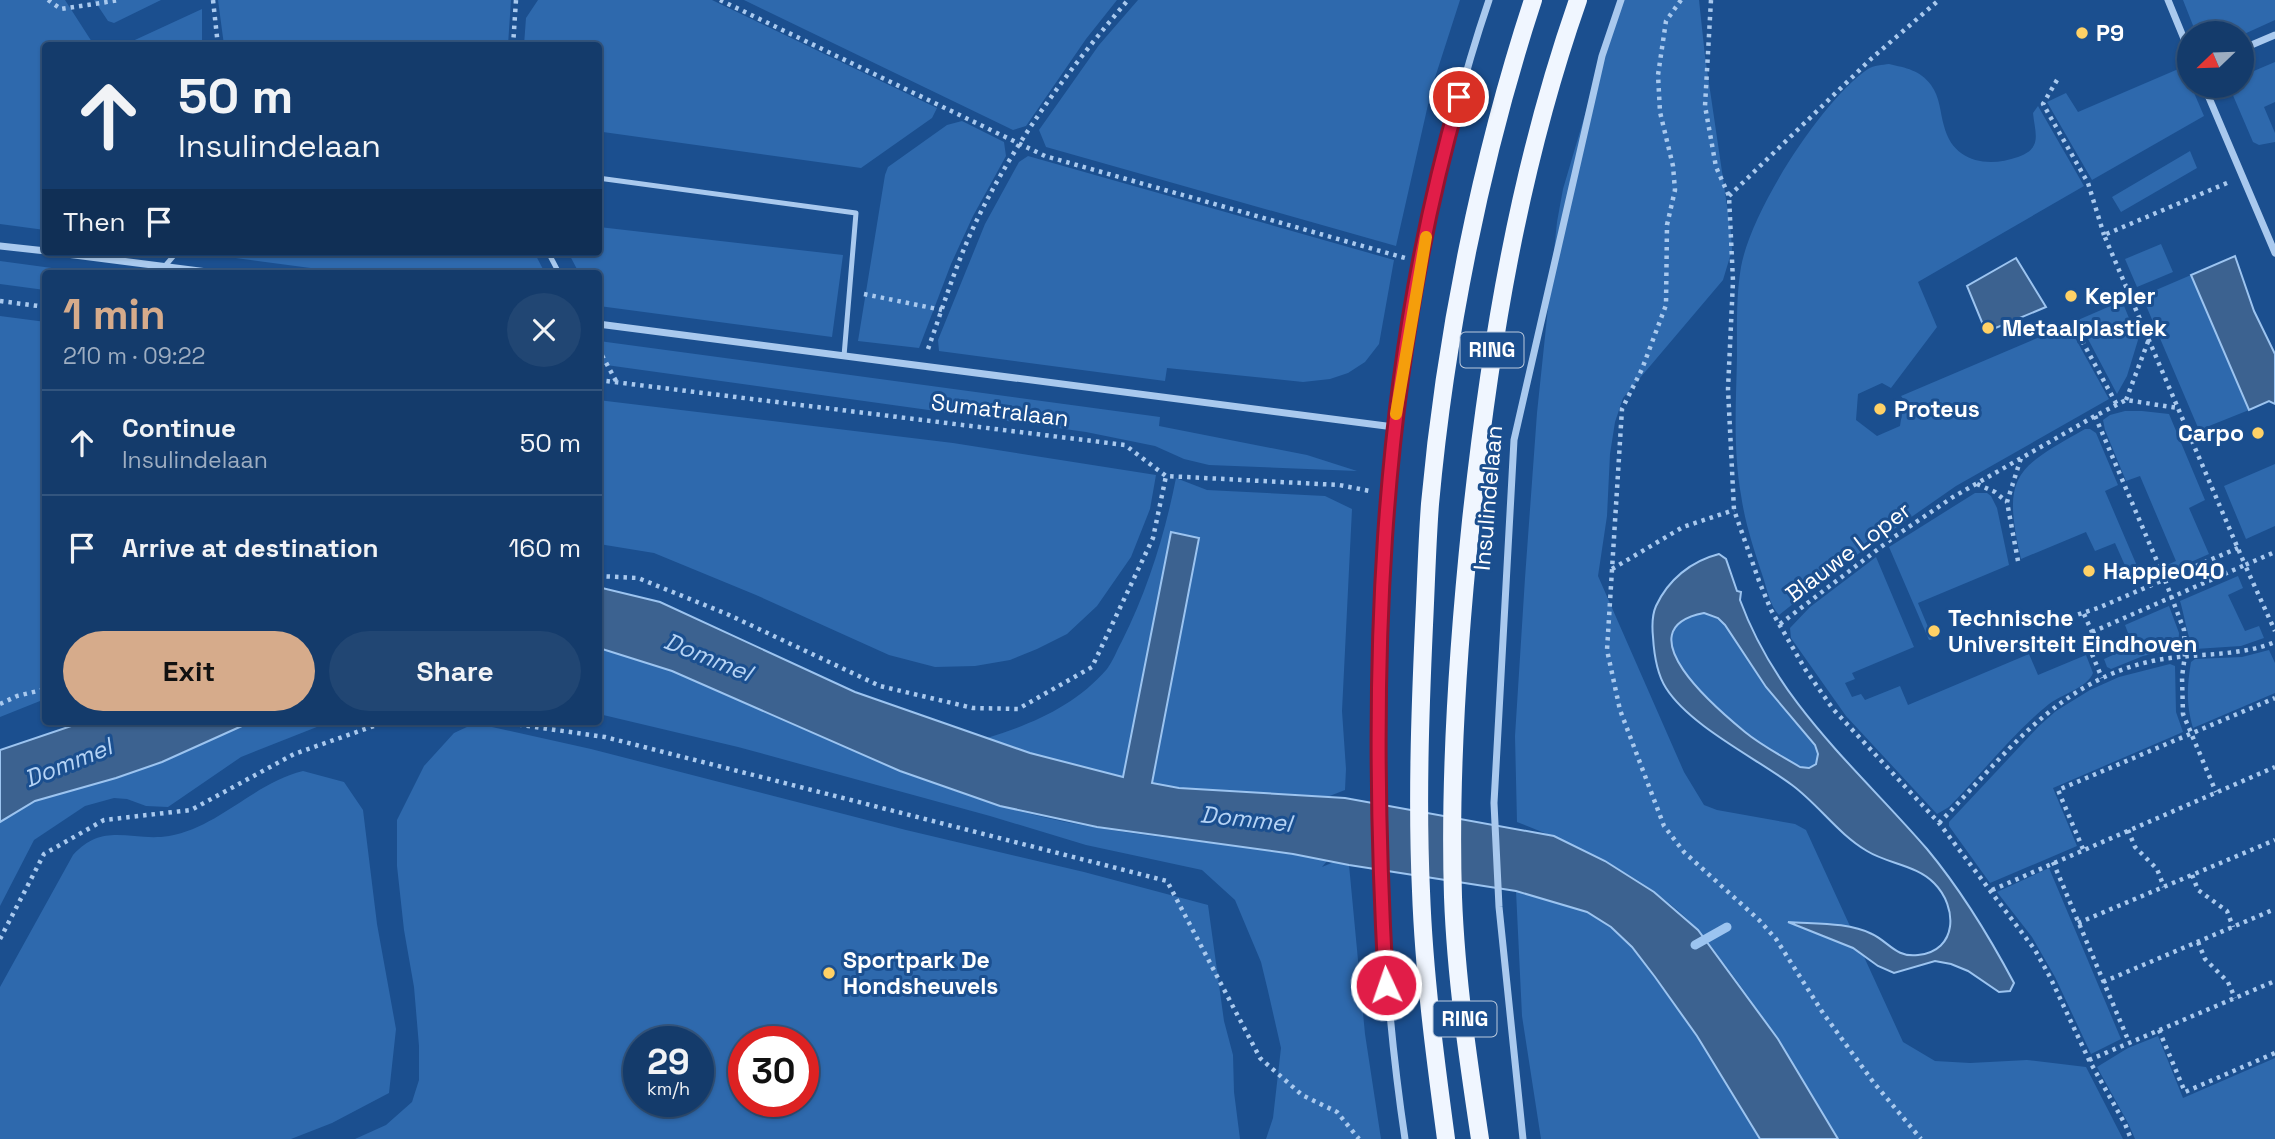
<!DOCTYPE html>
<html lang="en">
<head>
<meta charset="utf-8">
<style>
	:root { --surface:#143b6b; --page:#214673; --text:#f1f3f6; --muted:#9dadc1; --line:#33557e; --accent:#d6ab8b }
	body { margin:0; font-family:"Space Grotesk",sans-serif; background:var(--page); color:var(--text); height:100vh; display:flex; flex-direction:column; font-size:26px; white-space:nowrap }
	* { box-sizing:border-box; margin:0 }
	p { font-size:23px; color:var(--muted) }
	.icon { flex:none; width:38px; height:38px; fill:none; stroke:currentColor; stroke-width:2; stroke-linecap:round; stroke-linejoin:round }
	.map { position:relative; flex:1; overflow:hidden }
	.details { position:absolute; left:42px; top:270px; width:560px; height:455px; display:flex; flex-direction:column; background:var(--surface); border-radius:7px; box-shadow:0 2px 5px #0004,0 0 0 2px var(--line) }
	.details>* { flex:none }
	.guide { position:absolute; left:42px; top:42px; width:560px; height:214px; border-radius:7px; box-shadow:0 2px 5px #0004,0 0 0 2px var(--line); background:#143b6b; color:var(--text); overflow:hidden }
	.needle { width:46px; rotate:247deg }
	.buttons { position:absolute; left:2177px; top:21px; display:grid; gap:14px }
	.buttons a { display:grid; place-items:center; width:77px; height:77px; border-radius:50%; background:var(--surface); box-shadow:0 2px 5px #0004,0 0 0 2px var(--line); font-size:35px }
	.speed { position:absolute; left:623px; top:1026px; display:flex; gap:14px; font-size:35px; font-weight:700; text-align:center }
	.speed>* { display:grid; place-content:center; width:91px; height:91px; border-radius:50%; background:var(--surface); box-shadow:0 2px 5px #0004,0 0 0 2px var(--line); line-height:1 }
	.speed small { font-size:18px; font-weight:400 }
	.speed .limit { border:10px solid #d22; background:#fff; color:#111 }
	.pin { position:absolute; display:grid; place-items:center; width:60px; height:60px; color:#fff; margin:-30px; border:4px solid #fff; border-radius:50%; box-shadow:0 2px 7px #0007 }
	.me { position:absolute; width:77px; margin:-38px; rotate:357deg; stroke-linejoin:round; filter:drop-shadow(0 0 5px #0008) }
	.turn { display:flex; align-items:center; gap:24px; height:147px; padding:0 21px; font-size:32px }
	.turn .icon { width:91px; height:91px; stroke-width:2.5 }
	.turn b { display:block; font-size:49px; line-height:60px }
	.then { display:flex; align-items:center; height:66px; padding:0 21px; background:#0003; gap:14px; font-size:26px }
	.round { display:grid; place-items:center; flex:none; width:74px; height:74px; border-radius:37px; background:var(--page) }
	.headline { display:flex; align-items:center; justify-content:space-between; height:119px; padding:0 21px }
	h1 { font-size:42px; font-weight:600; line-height:52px; color:var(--accent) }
	.primary-button { display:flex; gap:14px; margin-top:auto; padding:14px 21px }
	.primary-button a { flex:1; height:80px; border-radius:42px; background:var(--accent); color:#111; font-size:28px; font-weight:600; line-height:80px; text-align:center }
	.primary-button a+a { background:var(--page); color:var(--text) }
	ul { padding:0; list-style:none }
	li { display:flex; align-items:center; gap:21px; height:105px; padding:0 21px; border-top:2px solid var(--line) }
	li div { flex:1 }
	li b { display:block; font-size:26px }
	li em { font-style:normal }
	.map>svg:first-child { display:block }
	.green { fill:#2e69ad; fill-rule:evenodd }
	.water { fill:#3c6290; stroke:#9cc4f0; stroke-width:2; fill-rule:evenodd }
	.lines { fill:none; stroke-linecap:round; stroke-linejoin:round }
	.stream { stroke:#9cc4f0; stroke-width:9 }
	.path { stroke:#a9c9ee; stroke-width:4.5; stroke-dasharray:3.5 5; stroke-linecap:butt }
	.lane { stroke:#a9c9ee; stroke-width:5 }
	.street { stroke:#a9c9ee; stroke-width:7 }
	.primary { stroke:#f0f6ff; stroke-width:18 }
	.route-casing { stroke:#92132f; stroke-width:18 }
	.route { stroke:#e11d48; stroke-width:12 }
	.slow { stroke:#f59e0b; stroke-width:12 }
	.poi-dot { fill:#ffd166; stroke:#1b4f8f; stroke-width:2.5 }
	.labels { text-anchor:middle; stroke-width:6; stroke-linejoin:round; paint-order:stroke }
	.shield { fill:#1b4f8f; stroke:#bbcadd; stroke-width:2 }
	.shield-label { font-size:21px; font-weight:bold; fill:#fff }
	.poi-label { font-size:23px; font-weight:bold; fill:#fff; stroke:#1b4f8f; text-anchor:start }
	.street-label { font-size:23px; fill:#fff; stroke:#1b4f8f }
	.water-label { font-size:24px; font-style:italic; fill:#b5d3f5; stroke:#1b4f8f }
</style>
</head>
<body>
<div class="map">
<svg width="2275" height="1139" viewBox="0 0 2275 1139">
	<rect width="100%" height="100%" fill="#1b4f8f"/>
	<!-- green -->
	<path class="green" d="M0 0H65L92 42 103 45 46 46 45 230 0 224Z
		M94 0H161L114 23 108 21Z
		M218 0H511L508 45H224Z
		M538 0H712L937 108 932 118 861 168 603 132 599 164 598 46 524 45 526 18Z
		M744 0H1117L1086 39 1026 126 1013 130Z
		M1138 0H1460L1432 87 1396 246 1046 147 1039 130 1099 45Z
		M1622 0H1699L1705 56 1731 233 1732 250 1723 280 1623 398 1615 422 1610 454 1607 516 1598 576 1684 772 1704 805 1717 810 1795 824 1806 830 1903 1042 1935 1061 1970 1063 2027 1060 2086 1067 2123 1139H1838C1803 1081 1769 1023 1728 969 1718 956 1709 942 1699 931 1651 879 1582 847 1517 822L1515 736 1525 578 1537 413 1557 222 1563 189 1594 84Z
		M2183 0H2275V20L2242 35 2201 33 2194 28Z
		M202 9V45H124Z
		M2275 62V102L2264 107 2275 133V142L2259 145 2253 142 2229 86H2242V76Z
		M1889 64C1906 68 1920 70 1931 85 1940 97 1940 112 1944 126 1953 162 1987 168 2018 157 2043 148 2035 134 2033 113L2038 106 2084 186 1918 282 1937 327 1891 388 1882 383 1858 394 1856 420 1877 436 1900 426 1904 400 1901 396 2068 325 2109 399 1956 486 1838 568 1779 615C1770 606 1767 589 1763 577 1754 550 1745 523 1741 495 1733 449 1736 403 1737 357 1737 328 1736 296 1741 267 1751 211 1821 101 1868 69 1874 65 1882 65 1889 64Z
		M2183 67 2204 116 2092 180 2047 102 2066 93 2078 112Z
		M962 121 1004 142 1006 156 973 216 951 264 919 348 858 341 885 175 888 167 947 125Z
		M2190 151 2197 168 2121 212 2112 197Z
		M1028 156 1394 260 1379 344 1365 362 1348 373 1330 379 1303 382 1167 368 1165 381 939 351 938 340 985 224 1019 162Z
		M599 227 843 255 832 337 599 306 598 273H579L568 252H598Z
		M2161 244 2173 272 2137 287 2125 259Z
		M191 252H534L545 273H348Z
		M0 261 89 273H46L45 290 0 284Z
		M2191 275 2249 410 2199 430 2142 296Z
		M2122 301 2138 340 2127 376 2117 394 2078 320Z
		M0 316 46 322 45 699 0 717Z
		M599 341 1160 417 1159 426 1307 455 1357 471 1209 465 1184 459 1155 446 1086 432 599 364Z
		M598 400 953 443 1156 475 1150 509 1131 557 1097 606 1067 634 1037 649 1010 660 975 666 935 667 889 655 756 595 654 553 599 544Z
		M2125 411H2142L2169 414 2205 500 2189 508 2209 554 2166 573 2163 567 2176 561 2140 476 2126 481 2105 430 2103 420 2110 415Z
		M2085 429H2090L2096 433 2118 485 2105 491 2137 566 2127 570 2115 543 2095 551 2086 532 2021 559C2002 476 2014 469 2085 429Z
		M2275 464V526L2246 539 2224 486Z
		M1176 478 1207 490 1325 496 1352 509 1342 711 1346 769 1345 790 1327 797 1179 788 1152 783 1199 538 1171 532 1124 777 1030 753 987 738C1032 724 1075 706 1107 669 1113 661 1117 650 1122 641 1148 589 1165 534 1176 478Z
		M1975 493H1987L1991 496 1997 508 2009 565 1918 603 1933 639 1929 640 1889 547Z
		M1876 557 1914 647 1852 673 1855 679 1845 683 1852 697 1861 694 1865 700 1900 686 1908 705 2029 654 2038 675 2086 655 2093 673C2087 688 2062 694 2049 704 2012 734 1982 773 1949 807L1937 814 1846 716 1791 638 1790 628 1810 607Z
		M2238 576 2243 588 2228 595 2245 631 2259 626 2264 638 2241 646 2195 649C2188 642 2184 613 2180 601Z
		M2169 606 2179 633 2178 648 2143 656 2111 669 2107 667 2104 659 2133 646 2125 625Z
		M1704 613 1718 618 1725 625 1766 687 1815 745 1818 754 1816 763 1809 768 1800 767C1782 756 1762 746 1745 732 1717 709 1623 630 1704 613Z
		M598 648C652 659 702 684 752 706 833 742 913 779 998 805 1105 838 1219 839 1327 861L1322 867 1334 862 1349 865 1365 1034 1381 1139H1266L1273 1118 1281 1048 1268 991 1261 962 1235 900 1202 870 1086 845 990 816 738 747 599 714Z
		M2269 650 2275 663V693L2193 728C2186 704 2187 686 2191 662L2195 659 2242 657Z
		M2170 664 2175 666 2176 712 2183 732 2053 788 2077 846 1990 883 1949 826V822L2039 726 2056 711 2090 690 2119 677Z
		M253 721H332L241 757 168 807 146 806 127 799 114 798 85 806 34 840 0 906V822L35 801 116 778 162 762Z
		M469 726 492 727 591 749 906 830 1084 872 1208 905 1224 1021 1233 1055 1234 1092 1240 1139H355L386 1125 412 1102 419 1080V1046L414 987 404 930 397 866V820L424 766 454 733ZM639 1041H698V1101H639ZM744 1041H803V1101H744Z
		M303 771 344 782 363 810 377 924 396 1029 389 1093 332 1123 291 1139H0V987L73 855C104 821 131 842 169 836 219 827 254 783 303 771Z
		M2049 868 2121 1039 2091 1054 2055 977 2032 937 1997 892Z
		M1516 891 1587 912 1611 927 1632 947 1697 1036 1760 1139H1541L1522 1016Z
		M2158 1036 2183 1098 2275 1058V1139H2135L2128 1123 2097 1067 2128 1048Z"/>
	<!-- water -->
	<path class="water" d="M2235 256 2254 311 2275 354V404L2269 401 2249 410 2191 275Z
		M2016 258 2046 307 1986 332 1967 286Z
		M1171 532 1199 538 1152 783 1179 788 1345 798 1554 836 1605 861 1654 892 1698 930 1778 1039 1838 1139H1760L1697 1036 1655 977 1632 947 1611 927 1587 912 1516 891 1349 865 1293 854 1097 827 1000 806 900 771 672 671 599 648 598 587 660 602 855 692 1030 753 1123 777Z
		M1719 554 1726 559 1737 591 1741 592 1740 600C1778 704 1857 768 1927 849 1961 890 1989 936 2014 983L2010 991 1999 992 1968 971 1951 964 1935 961 1894 973 1878 966 1853 948 1788 922C1815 924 1848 922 1872 934 1889 942 1896 958 1918 955 1958 951 1958 907 1934 883 1917 865 1888 864 1867 851 1838 834 1819 805 1792 785 1756 758 1690 726 1666 688 1657 674 1654 654 1653 637 1652 627 1652 615 1656 606 1668 580 1691 561 1719 554ZM1704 613 1718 618 1725 625 1766 687 1815 745 1818 754 1816 764 1809 768 1800 767C1782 756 1762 746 1745 732 1717 709 1622 629 1704 613Z
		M86 721H253L162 762 116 778 35 801 0 822V750Z"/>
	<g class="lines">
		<!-- stream -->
		<path class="stream" d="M1695 945 1727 927"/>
		<!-- path -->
		<path class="path" d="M48 0 61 9 120 0
			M213 0 218 46
			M720 0 1045 156 1405 258
			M1681 0 1666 21 1658 75 1660 112 1673 166 1675 190 1667 225 1666 305 1642 369 1622 409 1607 650 1620 710 1664 826 1684 852 1759 920 1776 939 1823 1013 1874 1083 1921 1139
			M1711 0 1705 106 1716 167 1729 196 1733 281 1728 389 1734 510 1759 581 1771 610 1805 669 1833 709 1939 823 2035 950 2050 977 2089 1060 2125 1124 2131 1139
			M513 46 516 0
			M2057 80 2043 104 2088 183 2104 235
			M2227 183 2104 235 2245 565 2275 552
			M1729 196 1872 58 1939 0
			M864 294 942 310
			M0 301 46 307
			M2074 326 2117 405
			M598 348 616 381
			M928 349C943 307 956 264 975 224 1014 142 1069 69 1128 0
			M598 380 1125 445 1166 476 1339 485 1370 491
			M2126 400 2149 339
			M2095 416 2165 580 2184 630 2185 655 2182 677 2183 714 2216 792
			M1977 484 1995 492 2007 502
			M2018 561 2007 502 2021 458
			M1612 569 1683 527 1734 510
			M598 576 638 578 727 614 880 686 973 708 1018 709 1092 667 1153 538 1166 476
			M2084 614 2092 632 2089 647 2102 678
			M2070 617 2098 608 2238 548
			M1780 624 1894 537 1953 497 2095 416 2126 400 2178 408
			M2092 632 2245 565 2275 631
			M0 704 17 696 46 689
			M493 721 605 737 1167 881 1260 1058 1302 1095 1337 1112 1359 1139
			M1939 823C2003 758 2054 684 2148 662 2189 652 2237 658 2275 642
			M2128 830 2135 847 2157 869 2164 887
			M2083 849 2058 790 2275 698
			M2053 862 2129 1042
			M2192 875 2198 890 2227 911 2233 927
			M1992 890 2275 767
			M2078 923 2275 840
			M0 939 44 854 104 820 191 810 294 754 388 721
			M2198 942 2205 959 2228 982 2235 998
			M2103 982 2275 909
			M2159 1030 2185 1092 2275 1053
			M2089 1060 2275 981"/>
		<!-- lane -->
		<path class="lane" d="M598 178 856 213 844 356
			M548 252 559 273
			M165 266 177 252"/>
		<!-- street -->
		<path class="street" d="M2168 0 2189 51
			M2242 49 2275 35
			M2204 86 2275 253
			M0 246 46 251
			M51 252 215 273
			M598 324 1394 427
			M1405 1139C1382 985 1376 832 1379 677 1381 616 1381 553 1387 492 1392 438 1400 385 1409 332 1428 219 1452 108 1489 0
			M1523 1139 1499 907 1494 803 1514 440 1602 56 1621 0"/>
		<!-- primary -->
		<path class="primary" d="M1446 1139C1435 1057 1424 974 1421 891 1417 803 1420 714 1424 625 1426 585 1427 544 1430 504 1445 338 1481 158 1533 0
			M1480 1139C1468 1059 1456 978 1453 897 1449 772 1458 646 1471 521 1490 344 1519 168 1578 0"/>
	</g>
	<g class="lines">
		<!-- route casing -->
		<g class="route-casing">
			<path id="route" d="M1386 985C1369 687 1376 386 1459 97"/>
		</g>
		<!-- route -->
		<use href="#route" class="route"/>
		<!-- slow -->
		<path class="slow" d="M1396 414 1426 237"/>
	</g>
	<!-- markers -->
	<g class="poi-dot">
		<circle cx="2082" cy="33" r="7"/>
		<circle cx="2071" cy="296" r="7"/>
		<circle cx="1988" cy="328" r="7"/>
		<circle cx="1880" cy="409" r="7"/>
		<circle cx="2258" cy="433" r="7"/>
		<circle cx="2089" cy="571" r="7"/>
		<circle cx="1934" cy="631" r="7"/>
		<circle cx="829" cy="973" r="7"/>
	</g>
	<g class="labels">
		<!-- shield labels -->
		<g class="shield">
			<rect x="1460.5" y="332.5" width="63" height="35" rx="5"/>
			<rect x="1433.5" y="1001.5" width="63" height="35" rx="5"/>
		</g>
		<g class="shield-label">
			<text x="1492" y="357">RING</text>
			<text x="1465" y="1026">RING</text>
		</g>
		<!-- poi labels -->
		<g class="poi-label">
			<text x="2096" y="41">P9</text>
			<text x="2085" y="304">Kepler</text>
			<text x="2002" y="336">Metaalplastiek</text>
			<text x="1894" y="417">Proteus</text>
			<text x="2244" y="441" text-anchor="end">Carpo</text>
			<text x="2103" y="579">Happie040</text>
			<text x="1948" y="626">Technische<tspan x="1948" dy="26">Universiteit Eindhoven</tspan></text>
			<text x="843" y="968">Sportpark De<tspan x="843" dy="26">Hondsheuvels</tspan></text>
		</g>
		<!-- street labels -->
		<g class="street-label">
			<text transform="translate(1000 410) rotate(7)" y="8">Sumatralaan</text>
			<text transform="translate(1488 498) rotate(-85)" y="8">Insulindelaan</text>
			<text transform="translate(1848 552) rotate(-37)" y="8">Blauwe Loper</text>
		</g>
		<!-- water labels -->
		<g class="water-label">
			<text transform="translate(708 657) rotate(22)" y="8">Dommel</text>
			<text transform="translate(68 763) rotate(-22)" y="8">Dommel</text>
			<text transform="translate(1246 819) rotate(6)" y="8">Dommel</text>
		</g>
	</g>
</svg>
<div class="buttons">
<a><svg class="needle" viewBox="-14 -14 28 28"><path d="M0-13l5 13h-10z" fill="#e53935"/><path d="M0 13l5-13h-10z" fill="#9dadc1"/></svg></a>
</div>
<div class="speed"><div>29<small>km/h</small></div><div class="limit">30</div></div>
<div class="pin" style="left:1459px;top:97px;background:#d93025"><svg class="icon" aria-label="arrive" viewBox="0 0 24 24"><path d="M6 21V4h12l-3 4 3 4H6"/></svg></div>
<svg class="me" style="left:1386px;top:985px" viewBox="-20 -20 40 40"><circle r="17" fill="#e11d48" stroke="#fff" stroke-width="3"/><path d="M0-11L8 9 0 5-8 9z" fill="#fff"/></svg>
<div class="guide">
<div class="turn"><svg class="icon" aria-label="ahead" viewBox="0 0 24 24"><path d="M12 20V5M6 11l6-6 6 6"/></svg><div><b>50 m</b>Insulindelaan</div></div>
<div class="then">Then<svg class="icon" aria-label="arrive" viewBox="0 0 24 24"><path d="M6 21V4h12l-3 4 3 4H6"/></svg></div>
</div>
<section class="details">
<div class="headline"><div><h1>1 min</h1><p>210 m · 09:22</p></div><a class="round"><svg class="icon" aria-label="close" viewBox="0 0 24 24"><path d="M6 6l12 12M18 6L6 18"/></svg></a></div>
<ul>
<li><svg class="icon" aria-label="ahead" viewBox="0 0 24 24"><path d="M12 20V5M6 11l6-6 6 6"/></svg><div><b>Continue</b><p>Insulindelaan</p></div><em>50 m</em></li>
<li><svg class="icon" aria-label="arrive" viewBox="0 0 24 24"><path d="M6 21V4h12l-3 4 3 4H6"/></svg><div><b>Arrive at destination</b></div><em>160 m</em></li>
</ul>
<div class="primary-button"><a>Exit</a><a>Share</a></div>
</section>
</div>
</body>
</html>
